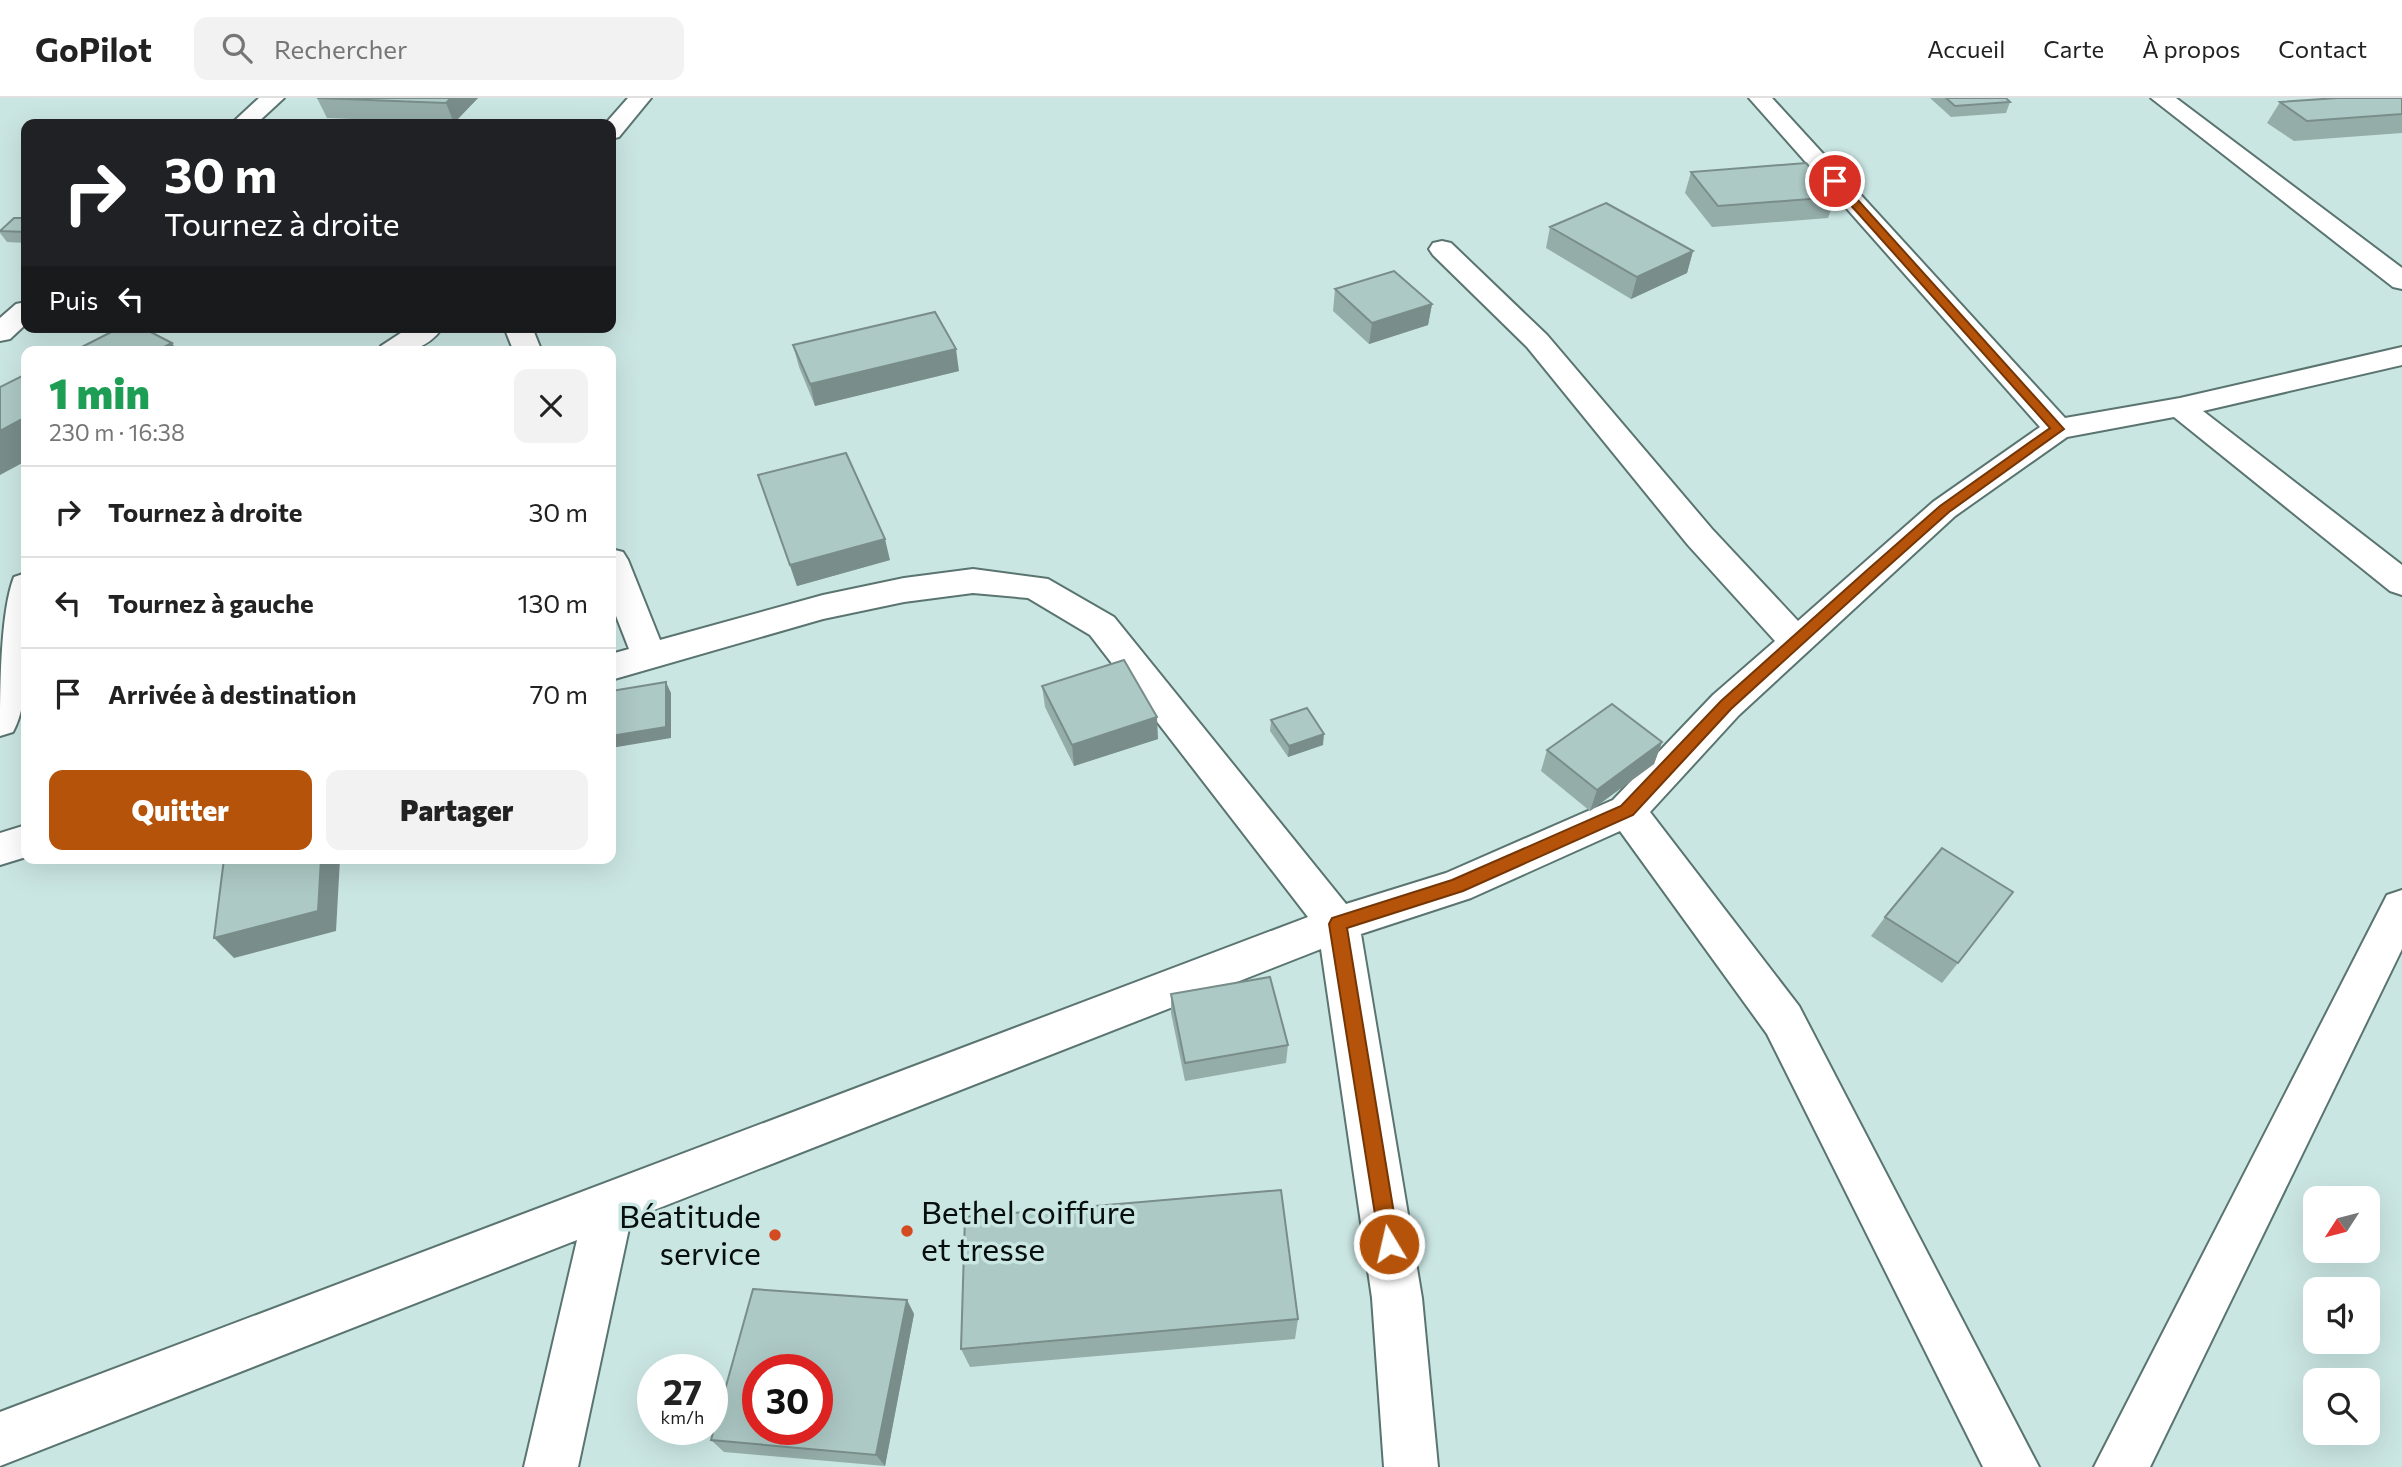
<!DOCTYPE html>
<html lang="fr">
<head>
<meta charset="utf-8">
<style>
	:root { --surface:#fff; --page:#f2f2f2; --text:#222; --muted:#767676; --line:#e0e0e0; --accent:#b45309 }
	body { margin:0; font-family:Commissioner,sans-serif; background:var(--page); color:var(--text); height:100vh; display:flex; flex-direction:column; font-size:26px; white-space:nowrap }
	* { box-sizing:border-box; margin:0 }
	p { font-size:23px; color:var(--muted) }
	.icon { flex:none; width:38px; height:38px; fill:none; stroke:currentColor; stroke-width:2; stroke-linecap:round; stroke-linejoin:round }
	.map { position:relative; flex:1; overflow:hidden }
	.panel { position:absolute; left:21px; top:248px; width:595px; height:518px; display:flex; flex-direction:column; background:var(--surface); border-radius:14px; box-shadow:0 7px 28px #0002 }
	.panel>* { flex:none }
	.top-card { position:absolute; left:21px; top:21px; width:595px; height:214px; border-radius:14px; box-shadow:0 7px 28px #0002; background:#202124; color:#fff; overflow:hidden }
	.needle { width:46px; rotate:234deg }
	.controls { position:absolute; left:2303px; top:1088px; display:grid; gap:14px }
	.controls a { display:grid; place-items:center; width:77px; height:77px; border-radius:14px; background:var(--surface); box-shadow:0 7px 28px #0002; font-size:35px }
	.speed { position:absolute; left:637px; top:1256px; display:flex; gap:14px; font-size:35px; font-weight:700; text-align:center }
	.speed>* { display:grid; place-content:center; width:91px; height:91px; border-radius:50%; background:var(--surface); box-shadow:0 7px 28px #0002; line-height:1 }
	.speed small { font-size:18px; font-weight:400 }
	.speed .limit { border:10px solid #d22; background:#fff; color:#111 }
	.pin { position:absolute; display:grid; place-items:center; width:60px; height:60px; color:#fff; margin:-30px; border:4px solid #fff; border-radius:50%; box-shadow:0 2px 7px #0007 }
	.me { position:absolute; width:77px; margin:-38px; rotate:351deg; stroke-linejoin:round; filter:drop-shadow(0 0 5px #0008) }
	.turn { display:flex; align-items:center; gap:24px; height:147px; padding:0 28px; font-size:32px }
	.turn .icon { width:91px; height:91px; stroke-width:2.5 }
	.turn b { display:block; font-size:49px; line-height:60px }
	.then { display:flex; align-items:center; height:66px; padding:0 28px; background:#0003; gap:14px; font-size:26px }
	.round { display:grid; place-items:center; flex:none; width:74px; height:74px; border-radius:14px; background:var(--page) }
	.headline { display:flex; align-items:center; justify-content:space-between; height:119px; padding:0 28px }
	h1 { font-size:42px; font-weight:800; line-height:52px; color:#1e9e55 }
	.cta { display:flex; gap:14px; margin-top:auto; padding:14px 28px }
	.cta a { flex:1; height:80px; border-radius:14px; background:var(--accent); color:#fff; font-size:28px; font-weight:800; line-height:80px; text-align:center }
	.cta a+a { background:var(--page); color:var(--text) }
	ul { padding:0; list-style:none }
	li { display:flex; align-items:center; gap:21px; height:91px; padding:0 28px; border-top:2px solid var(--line) }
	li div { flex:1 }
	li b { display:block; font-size:26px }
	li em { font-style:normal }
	header { display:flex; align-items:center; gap:42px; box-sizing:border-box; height:98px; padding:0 35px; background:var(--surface); border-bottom:2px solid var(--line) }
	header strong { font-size:33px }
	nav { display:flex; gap:38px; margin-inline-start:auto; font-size:24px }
	.search { width:490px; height:63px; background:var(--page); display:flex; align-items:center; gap:18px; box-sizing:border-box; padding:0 24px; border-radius:14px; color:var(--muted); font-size:26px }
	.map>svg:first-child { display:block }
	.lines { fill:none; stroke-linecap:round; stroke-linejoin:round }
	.minor-casing { stroke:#5a7470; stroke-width:4 }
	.minor { fill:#fff; fill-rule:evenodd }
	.wall { fill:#95ada9 }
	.shaded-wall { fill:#798d8a }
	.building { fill:#adc9c5; stroke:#798d8a; stroke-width:2; fill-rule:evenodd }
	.route { fill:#b45309; stroke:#753606; stroke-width:2 }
	.poi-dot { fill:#d34b20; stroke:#cae6e3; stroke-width:2.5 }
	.labels { text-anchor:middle; stroke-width:7; stroke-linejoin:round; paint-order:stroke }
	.near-poi-label { font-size:32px; fill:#060f0e; stroke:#cae6e3; text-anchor:start }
</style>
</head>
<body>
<header>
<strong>GoPilot</strong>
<div class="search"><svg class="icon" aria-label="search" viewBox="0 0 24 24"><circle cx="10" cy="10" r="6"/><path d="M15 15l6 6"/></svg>Rechercher</div>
<nav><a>Accueil</a><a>Carte</a><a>À propos</a><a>Contact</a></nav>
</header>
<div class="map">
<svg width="2402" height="1369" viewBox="0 0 2402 1369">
	<rect width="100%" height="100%" fill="#cae6e3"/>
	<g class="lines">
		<!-- minor casing -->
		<g class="minor-casing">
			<path id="minor" d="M259 0H284L256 26H231Z
				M628 0H651L619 39 611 41V26H605Z
				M1749 0H1772L2065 320 2180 300 2402 249V267L2203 313 2402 467V497L2390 493 2174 319 2067 339 1955 418 1739 617 1650 714 1799 908 2039 1369H1983L1767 936 1620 733 1471 800 1361 836 1422 1200 1438 1369H1384L1372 1200 1321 851 631 1121 578 1369H524L577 1142 0 1368V1314L1308 819 1090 537 1028 500 973 495 904 504 823 521 611 582V556L629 551 611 505V451L623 454 628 462 660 542 823 497 904 480 973 471 1048 481 1114 519 1346 806 1446 775 1613 702 1713 597 1775 543 1688 447 1527 249 1433 157 1429 151 1433 145 1442 143 1451 145 1547 237 1712 431 1798 523 1933 404 2040 329Z
				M2151 0H2176L2402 170V191L2393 189Z
				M26 204V226L10 241 0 243V220L16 206Z
				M410 229H443C426 254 403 254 377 254L381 248Z
				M504 229H532L542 254H514Z
				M26 475C28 516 33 598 13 634L0 638C0 595 0 515 14 479Z
				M26 727V759L0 767V735Z
				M2402 792V851L2150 1369H2094L2387 797Z"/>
		</g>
		<!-- minor -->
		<use href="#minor" class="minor"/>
	</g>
	<!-- wall -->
	<path class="wall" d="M317 0H478L454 25 327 20Z
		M1930 0H2006L2010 4 2006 15 1951 19Z
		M2402 1V35L2294 43 2267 25 2280 4Z
		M1691 74 1836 99 1828 120 1712 129 1685 95Z
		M26 120V145L7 144 0 135V132Z
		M1550 129 1693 153 1687 175 1631 201 1546 150Z
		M1335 191 1432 206 1428 227 1369 246 1333 213Z
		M793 247 959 273 815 308 799 269Z
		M758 377 890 462 797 488Z
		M1042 588 1158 641 1074 668 1045 609Z
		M1271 622 1323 647 1288 659 1270 633Z
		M1662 644 1654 666 1590 713 1541 673 1547 652Z
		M1885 819 1958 865 1942 885 1871 838Z
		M1171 896 1288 947 1286 965 1185 983 1171 915Z
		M907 1202 914 1216 885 1368 724 1354 711 1342Z
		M1298 1221 1295 1241 970 1269 961 1251Z"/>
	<!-- shaded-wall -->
	<path class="shaded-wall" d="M451 0H478L454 25 446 5Z
		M1693 153 1687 175 1631 201 1637 179Z
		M1432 206 1428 227 1369 246 1372 225Z
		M172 245 178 254H154Z
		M956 251 959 273 815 308 810 286Z
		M26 319V363L0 377V333Z
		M885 441 890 462 797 488 790 467Z
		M666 584 671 595V640L611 650V638Z
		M1157 619 1158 641 1074 668 1072 647Z
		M1324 636 1323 647 1288 659 1289 648Z
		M1662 644 1654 666 1590 713 1597 692Z
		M321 761H340L336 833 234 860 214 840Z
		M907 1202 914 1216 885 1368 876 1357Z"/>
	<!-- building -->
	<path class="building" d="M317 0H451L446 5Z
		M1946 0H2006L2010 4 1955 8Z
		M2337 0H2401L2402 1V16L2307 23 2280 4Z
		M1806 65 1836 99 1718 108 1691 74Z
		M1606 105 1693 153 1637 179 1550 129Z
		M14 120H26V134L0 133Z
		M1394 173 1432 206 1372 225 1335 191Z
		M935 214 956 251 810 286 793 247Z
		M121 229H141L172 245 154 254H72Z
		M26 276V319L0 333V289Z
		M846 355 885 441 790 467 758 377Z
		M1124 562 1157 619 1072 647 1042 588Z
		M666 584V629L611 638V593Z
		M1612 606 1662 644 1597 692 1547 652Z
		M1307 610 1324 636 1289 648 1271 622Z
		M1942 750 2013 794 1958 865 1885 819Z
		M224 761H321L318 813 214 840Z
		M1270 879 1288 947 1185 965 1171 896Z
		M1281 1092 1298 1221 961 1251 965 1119Z
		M753 1191 907 1202 876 1357 711 1342ZM758 1272H817V1332H758Z"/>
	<!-- route -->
	<path class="route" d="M1831 80H1838L2064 331 1949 414 1875 480 1731 611 1633 717 1463 793 1347 830 1399 1146 1396 1154 1389 1157 1381 1154 1329 826 1332 820 1452 782 1621 708 1721 603 1865 474 1940 408 2050 330 1831 85Z"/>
	<!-- markers -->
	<g class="poi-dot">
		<circle cx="907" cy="1133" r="7"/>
		<circle cx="775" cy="1137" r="7"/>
	</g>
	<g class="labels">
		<!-- near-poi labels -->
		<g class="near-poi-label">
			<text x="921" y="1126">Bethel coiffure<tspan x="921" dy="37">et tresse</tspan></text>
			<text x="761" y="1130" text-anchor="end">Béatitude<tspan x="761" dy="37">service</tspan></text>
		</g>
	</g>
</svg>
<div class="controls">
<a><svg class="needle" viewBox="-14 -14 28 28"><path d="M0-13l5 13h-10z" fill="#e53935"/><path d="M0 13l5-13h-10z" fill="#767676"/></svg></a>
<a><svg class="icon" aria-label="sound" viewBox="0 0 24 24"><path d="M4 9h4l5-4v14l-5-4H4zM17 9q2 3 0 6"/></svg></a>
<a><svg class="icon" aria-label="search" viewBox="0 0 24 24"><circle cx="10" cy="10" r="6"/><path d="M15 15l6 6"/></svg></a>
</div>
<div class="speed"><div>27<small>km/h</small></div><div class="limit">30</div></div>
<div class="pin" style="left:1835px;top:83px;background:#d93025"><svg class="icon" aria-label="arrive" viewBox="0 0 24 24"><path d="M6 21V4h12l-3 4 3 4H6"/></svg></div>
<svg class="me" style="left:1389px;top:1146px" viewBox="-20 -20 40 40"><circle r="17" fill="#b45309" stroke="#fff" stroke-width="3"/><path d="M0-11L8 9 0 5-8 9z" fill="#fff"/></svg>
<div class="top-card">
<div class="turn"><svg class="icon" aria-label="right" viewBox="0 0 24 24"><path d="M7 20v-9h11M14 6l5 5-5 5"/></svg><div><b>30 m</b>Tournez à droite</div></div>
<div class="then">Puis<svg class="icon" aria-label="left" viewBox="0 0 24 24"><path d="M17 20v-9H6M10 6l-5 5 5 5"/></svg></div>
</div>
<section class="panel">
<div class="headline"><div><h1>1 min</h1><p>230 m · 16:38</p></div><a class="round"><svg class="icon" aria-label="close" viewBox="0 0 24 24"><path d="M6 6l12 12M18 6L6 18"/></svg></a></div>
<ul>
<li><svg class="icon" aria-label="right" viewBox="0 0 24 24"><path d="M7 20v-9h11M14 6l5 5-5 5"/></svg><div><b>Tournez à droite</b></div><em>30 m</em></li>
<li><svg class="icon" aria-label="left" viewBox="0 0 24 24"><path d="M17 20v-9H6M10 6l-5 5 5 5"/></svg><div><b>Tournez à gauche</b></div><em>130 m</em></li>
<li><svg class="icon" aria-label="arrive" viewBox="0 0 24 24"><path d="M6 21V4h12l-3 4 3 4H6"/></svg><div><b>Arrivée à destination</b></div><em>70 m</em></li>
</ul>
<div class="cta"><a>Quitter</a><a>Partager</a></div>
</section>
</div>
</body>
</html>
